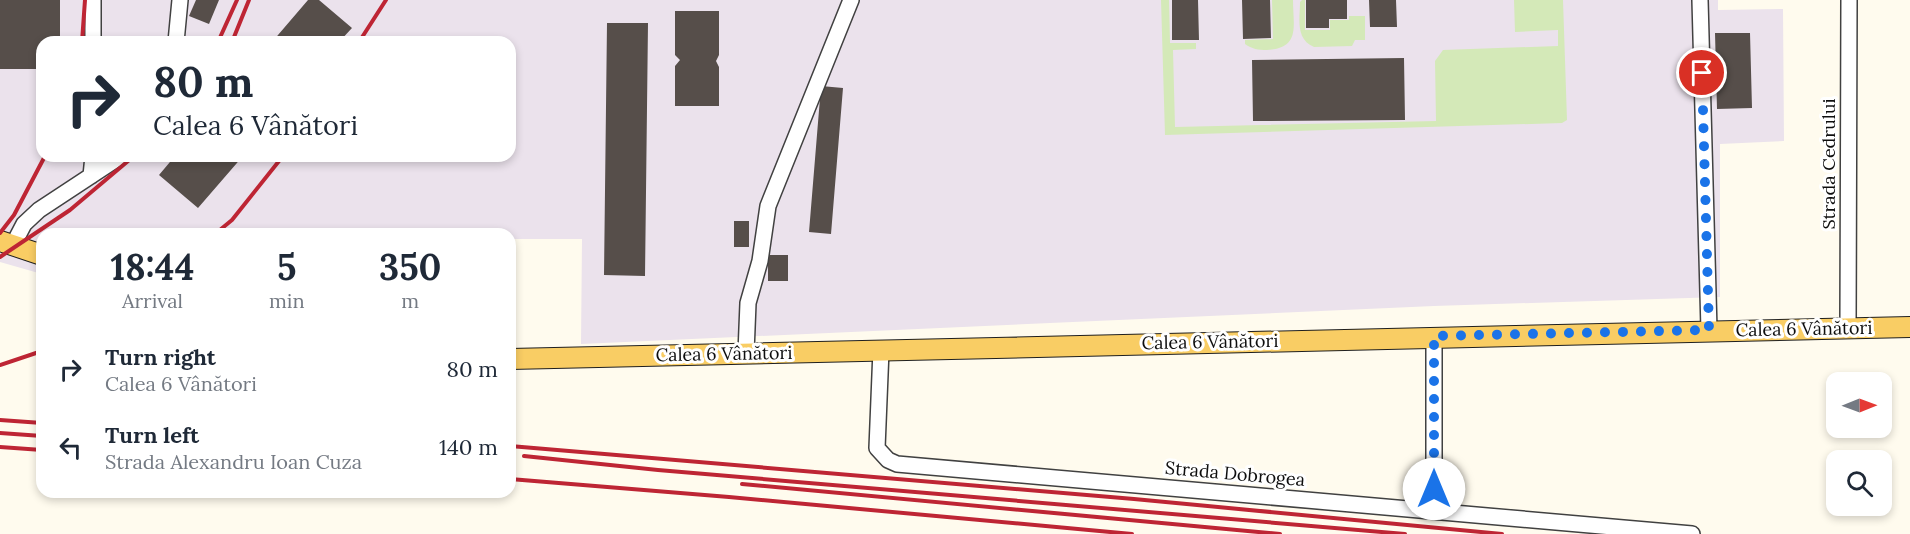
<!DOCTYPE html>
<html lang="en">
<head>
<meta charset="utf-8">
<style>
	:root { --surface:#fff; --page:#f2f2f3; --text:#1f2937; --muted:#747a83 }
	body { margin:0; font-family:Lora,serif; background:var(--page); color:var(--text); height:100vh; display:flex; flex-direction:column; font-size:22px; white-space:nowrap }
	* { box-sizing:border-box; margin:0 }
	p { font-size:20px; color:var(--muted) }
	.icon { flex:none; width:33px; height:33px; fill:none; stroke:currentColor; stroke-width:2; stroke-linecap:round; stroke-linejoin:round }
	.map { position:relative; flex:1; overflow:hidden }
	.sheet { position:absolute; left:36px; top:228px; width:480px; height:270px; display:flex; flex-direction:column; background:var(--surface); border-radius:18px; box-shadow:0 3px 9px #0003 }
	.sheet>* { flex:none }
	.top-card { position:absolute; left:36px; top:36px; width:480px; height:126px; border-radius:18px; box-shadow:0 3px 9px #0003; background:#fff; color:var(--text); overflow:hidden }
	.needle { width:39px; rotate:89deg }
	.buttons { position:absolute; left:1826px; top:372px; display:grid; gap:12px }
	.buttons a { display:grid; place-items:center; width:66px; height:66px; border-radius:12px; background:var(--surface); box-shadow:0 3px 9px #0003; font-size:30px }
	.pin { position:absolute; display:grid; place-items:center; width:51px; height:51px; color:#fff; margin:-26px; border:3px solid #fff; border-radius:50%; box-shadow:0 2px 6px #0007 }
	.me { position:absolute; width:66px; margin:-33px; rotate:0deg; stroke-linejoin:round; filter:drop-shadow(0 0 4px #0008) }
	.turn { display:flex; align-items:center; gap:21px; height:126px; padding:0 18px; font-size:27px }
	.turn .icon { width:78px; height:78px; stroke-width:2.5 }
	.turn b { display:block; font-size:42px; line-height:51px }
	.eta { display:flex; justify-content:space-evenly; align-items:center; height:102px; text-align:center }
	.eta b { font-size:36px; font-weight:700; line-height:42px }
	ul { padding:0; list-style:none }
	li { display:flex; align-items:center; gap:18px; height:78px; padding:0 18px }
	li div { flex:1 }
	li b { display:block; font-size:22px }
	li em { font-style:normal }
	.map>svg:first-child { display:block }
	.industrial { fill:#ebe2ec; fill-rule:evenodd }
	.green { fill:#d4e9b8 }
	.building { fill:#564e4a }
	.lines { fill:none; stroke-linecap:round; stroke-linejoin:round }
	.minor-casing { stroke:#414141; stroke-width:18 }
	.major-casing { stroke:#1f1f1f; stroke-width:22 }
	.minor { stroke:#fff; stroke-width:15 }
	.major { stroke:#f9cd64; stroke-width:20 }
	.rail { stroke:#be2534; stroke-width:4 }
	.route { stroke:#1a73e8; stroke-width:10; stroke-dasharray:0 18 }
	.labels { text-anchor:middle; stroke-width:6; stroke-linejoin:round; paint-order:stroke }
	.street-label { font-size:18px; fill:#0e0e0e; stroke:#fff }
</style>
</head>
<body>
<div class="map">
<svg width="1910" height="534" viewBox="0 0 1910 534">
	<rect width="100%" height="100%" fill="#fffbee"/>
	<!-- industrial -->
	<path class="industrial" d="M0 0H1718V10L1783 9 1784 141 1720 144V297L1434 306 581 344 582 239H510V234H42V274L0 262ZM42 42H510V156H42Z"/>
	<!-- green -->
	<path class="green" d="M1161 0H1169L1170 43H1196V49L1173 50 1175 127 1436 121 1435 61 1443 50 1558 46V30L1515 32 1514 0H1563L1567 120 1562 123 1165 135Z
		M1272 0H1293C1293 26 1301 48 1267 50 1258 50 1252 49 1245 44V40L1273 39Z
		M1302 0H1305V30H1330V20H1349V16H1365V40H1355L1352 46 1314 47C1295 39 1300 19 1300 2Z"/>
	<!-- building -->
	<path class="building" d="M0 0H60V42H42V69H0Z
		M196 0H219L209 24 189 16Z
		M308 0H319L352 28 339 42H272Z
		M1172 0H1198L1199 40H1172Z
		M1242 0H1270L1271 38 1243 39Z
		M1306 0H1347V19H1329V28H1306Z
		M1369 0H1396L1397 27H1370Z
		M675 11H719V55L716 61 719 67V106H675V66L680 60 675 55Z
		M607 23H648L645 276 604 275Z
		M1715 33H1750L1752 108 1717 109Z
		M1404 58 1405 120 1253 121 1252 60Z
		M821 86 843 88 831 234 809 232Z
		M175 156H243L198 208 159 175Z
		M734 221H749V247H734Z
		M768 255H788V281H768Z"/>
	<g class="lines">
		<!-- minor casing -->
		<g class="minor-casing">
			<path id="minor" d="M93 0V42
				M1700 0 1709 330
				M176 42 180 0
				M91 176 93 156
				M13 245 24 224 39 210 121 156
				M1848 328 1849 0
				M1434 336V511
				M881 350 877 448 888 460 897 464 1692 534
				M746 353 748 303 760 261 768 206 851 0"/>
		</g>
		<!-- major casing -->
		<g class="major-casing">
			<path id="major" d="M0 241 42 255
				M510 359 1910 327"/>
		</g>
		<!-- minor -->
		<use href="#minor" class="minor"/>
		<!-- major -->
		<use href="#major" class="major"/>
		<!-- rail -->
		<path class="rail" d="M82 42 85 0
			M218 42 237 0
			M232 42 249 0
			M359 42 386 0
			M0 233 14 215 45 156
			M215 234 232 220 283 156
			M0 257 70 210 134 156
			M0 365 42 351
			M0 420 42 423
			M0 433 42 436
			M510 446 1134 499 1502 534
			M0 447 42 450
			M524 456 658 470 1405 534
			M510 479 729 497 1132 534
			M742 484 1280 534"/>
	</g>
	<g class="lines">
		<!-- route -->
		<path class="route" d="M1434 489V336L1709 330 1702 73"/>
	</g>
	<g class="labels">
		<!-- street labels -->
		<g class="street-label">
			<text transform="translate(1829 164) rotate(-90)" y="6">Strada Cedrului</text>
			<text transform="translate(1804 329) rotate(-1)" y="6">Calea 6 Vânători</text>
			<text transform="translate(1210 342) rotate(-1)" y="6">Calea 6 Vânători</text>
			<text transform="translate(724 354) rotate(-1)" y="6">Calea 6 Vânători</text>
			<text transform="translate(1235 474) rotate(5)" y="6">Strada Dobrogea</text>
		</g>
	</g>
</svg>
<div class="buttons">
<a><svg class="needle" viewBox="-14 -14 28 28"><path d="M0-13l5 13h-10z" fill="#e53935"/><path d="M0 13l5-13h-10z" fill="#747a83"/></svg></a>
<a><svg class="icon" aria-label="search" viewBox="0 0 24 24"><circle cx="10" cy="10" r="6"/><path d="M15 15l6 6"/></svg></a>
</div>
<div class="pin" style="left:1702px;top:73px;background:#d93025"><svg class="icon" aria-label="arrive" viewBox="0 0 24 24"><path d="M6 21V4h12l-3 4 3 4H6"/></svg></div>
<svg class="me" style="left:1434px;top:489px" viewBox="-20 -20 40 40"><circle r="19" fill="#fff"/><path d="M0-13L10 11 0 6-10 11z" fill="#1a73e8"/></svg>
<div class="top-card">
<div class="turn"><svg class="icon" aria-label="right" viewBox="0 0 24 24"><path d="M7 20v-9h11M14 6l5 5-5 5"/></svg><div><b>80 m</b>Calea 6 Vânători</div></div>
</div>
<section class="sheet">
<div class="eta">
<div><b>18:44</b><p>Arrival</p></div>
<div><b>5</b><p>min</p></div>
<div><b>350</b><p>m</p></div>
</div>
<ul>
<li><svg class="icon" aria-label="right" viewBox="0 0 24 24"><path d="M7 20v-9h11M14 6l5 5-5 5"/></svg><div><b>Turn right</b><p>Calea 6 Vânători</p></div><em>80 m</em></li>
<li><svg class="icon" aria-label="left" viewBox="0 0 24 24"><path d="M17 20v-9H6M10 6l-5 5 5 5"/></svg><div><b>Turn left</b><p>Strada Alexandru Ioan Cuza</p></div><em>140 m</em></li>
</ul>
</section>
</div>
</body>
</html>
